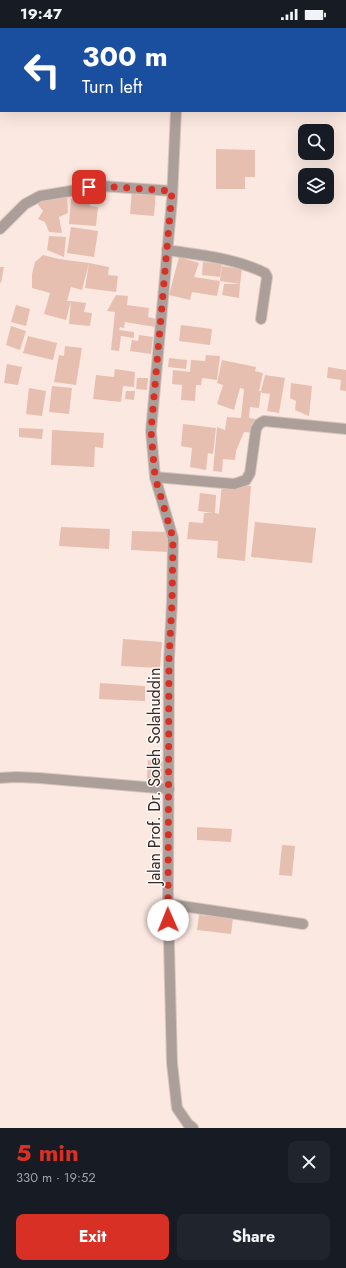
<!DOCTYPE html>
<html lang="en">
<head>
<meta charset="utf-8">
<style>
	:root { --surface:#171b24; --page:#20242c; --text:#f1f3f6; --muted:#9ea1a6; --accent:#d93025 }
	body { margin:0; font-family:Jost,sans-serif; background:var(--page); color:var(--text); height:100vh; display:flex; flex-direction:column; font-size:15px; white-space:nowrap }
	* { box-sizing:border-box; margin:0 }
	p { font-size:13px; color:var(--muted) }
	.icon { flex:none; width:22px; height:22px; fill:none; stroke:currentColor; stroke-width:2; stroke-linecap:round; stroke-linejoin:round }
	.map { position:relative; height:1100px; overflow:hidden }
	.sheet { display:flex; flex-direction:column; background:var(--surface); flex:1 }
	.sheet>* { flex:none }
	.top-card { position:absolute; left:0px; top:0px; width:346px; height:84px; box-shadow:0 4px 16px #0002; background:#1a4fa0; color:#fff; overflow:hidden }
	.controls { position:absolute; left:298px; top:96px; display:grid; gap:8px }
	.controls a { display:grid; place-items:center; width:36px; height:36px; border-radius:8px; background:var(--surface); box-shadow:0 4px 16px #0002; font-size:20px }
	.pin { position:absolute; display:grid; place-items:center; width:34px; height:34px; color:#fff; margin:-17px; border-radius:8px; box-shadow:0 2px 6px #0006 }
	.me { position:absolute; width:44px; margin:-22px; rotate:359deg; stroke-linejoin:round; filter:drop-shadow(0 0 3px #0008) }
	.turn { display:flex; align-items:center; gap:14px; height:84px; padding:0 16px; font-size:18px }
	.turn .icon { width:52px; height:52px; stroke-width:2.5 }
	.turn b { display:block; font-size:28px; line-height:34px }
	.round { display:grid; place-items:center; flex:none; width:42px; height:42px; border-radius:8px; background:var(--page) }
	.head { display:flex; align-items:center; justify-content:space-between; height:68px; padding:0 16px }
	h1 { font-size:24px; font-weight:700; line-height:30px; color:var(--accent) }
	.cta { display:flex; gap:8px; margin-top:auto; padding:8px 16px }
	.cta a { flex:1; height:46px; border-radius:8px; background:var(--accent); color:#fff; font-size:16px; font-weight:700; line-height:46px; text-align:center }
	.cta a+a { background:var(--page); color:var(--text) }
	.status { display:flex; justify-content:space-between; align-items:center; height:28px; padding:0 20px; background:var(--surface); direction:ltr }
	.status svg { height:11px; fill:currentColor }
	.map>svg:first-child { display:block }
	.building { fill:#e7bfb0 }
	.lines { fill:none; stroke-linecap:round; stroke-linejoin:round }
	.minor-casing { stroke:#d7c6bf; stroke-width:12 }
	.tertiary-casing { stroke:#d7c6bf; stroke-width:12 }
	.minor { stroke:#ac9f99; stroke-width:10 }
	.tertiary { stroke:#ac9f99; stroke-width:10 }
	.route { stroke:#d93025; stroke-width:7; stroke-dasharray:0 12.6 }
	.labels { text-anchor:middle; stroke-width:3; stroke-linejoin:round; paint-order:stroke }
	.street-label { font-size:16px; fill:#352925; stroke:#fff8f6 }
</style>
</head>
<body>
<div class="status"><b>19:47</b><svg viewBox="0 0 49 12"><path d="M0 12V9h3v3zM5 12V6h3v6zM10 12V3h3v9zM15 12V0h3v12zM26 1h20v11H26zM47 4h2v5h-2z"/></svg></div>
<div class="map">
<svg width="346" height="1100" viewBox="0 0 346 1100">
	<rect width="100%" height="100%" fill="#fbe8e1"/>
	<!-- building -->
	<path class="building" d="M216 121 255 122V149H245V161H216Z
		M132 161 156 164 154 188 130 186Z
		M67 166 68 185 59 189 62 205 49 204 45 194 38 191 43 183 36 174Z
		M71 171 91 172 90 178 98 179 96 198 69 196Z
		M71 199 98 203 94 229 67 225Z
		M49 208 66 209 64 229 47 222Z
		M43 227 59 231 89 235 82 262 71 259 67 273H71L66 292 44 286 50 265 32 260V246L35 234Z
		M179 229 199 235 194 249 220 253 217 268 192 264 190 272 169 267Z
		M203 234 222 236 220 249 202 247Z
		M89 235 109 239 108 247 118 248 116 264 85 260Z
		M222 238 242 241 240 256 239 270 222 267 224 256H240L220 253Z
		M0 239H4L1 255 0 254Z
		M116 267 128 268 127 277 149 280 148 289 156 291 155 299 125 294 124 300 120 299 119 302 134 304V310L121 308 119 323 111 322 115 284 107 283Z
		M71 273 86 275 84 284 92 285 90 298 69 296Z
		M16 277 30 281 26 298 11 294Z
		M181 297 212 301 210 317 179 313Z
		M11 298 26 303 20 322 6 317Z
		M139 307 153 309 151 326 130 323 132 312 138 313Z
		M28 308 57 315 53 332 23 325Z
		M65 318 82 320 76 357 54 354 59 327 64 328Z
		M206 327 220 328 217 352 202 350 201 357H196L195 373 181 372 182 357 172 356 173 342 190 344 191 332 205 333Z
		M169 330 187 332 186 341 168 339Z
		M222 332 256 339 255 343 263 345 259 363H261L259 380 250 379 249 390 256 391 254 405 244 404 236 423 235 432 223 431 222 444 213 443 217 399 225 402 227 389 241 390 244 361 240 360 234 382 217 376 223 357 217 355Z
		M7 336 22 339 18 357 4 355Z
		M328 339 346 342V363L340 362 341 352 327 350Z
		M115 341 135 344 134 359 123 358 121 374 93 371 96 347 114 349Z
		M265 347 285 350 279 385 267 383 270 366 262 365 261 363Z
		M137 350H148L147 362 136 361Z
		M291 355 312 358 309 388 295 382 296 373 290 370Z
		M52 358 72 360 69 386 49 384Z
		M29 360 46 363 42 388 26 386Z
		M126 363H135L134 372 125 371Z
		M183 396 216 400 213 426 208 425 206 442 190 439 192 420 181 418Z
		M19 400 43 401 42 411 19 409Z
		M52 402 104 405 103 420 95 419 94 439 51 437Z
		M222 455 251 458 245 533 217 530 218 513 187 511 189 494 203 495 204 485H213L198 483 200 465 216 467 215 485 219 486Z
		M255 494 316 500 312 535 251 529Z
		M61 499 110 501 109 521 59 518Z
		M132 503 168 504 167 524 131 522Z
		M123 611 162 614 160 640 121 638Z
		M100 655 145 658V673L99 671Z
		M148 732 165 734 163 753 147 751Z
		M197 799 232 801 231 814 197 812Z
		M282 817 295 818 292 848 279 847Z
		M199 887 233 890 231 906 197 902Z"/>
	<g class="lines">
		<!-- minor casing -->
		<g class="minor-casing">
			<path id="minor" d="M0 201 25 176 40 168 101 158 172 163
				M167 222C200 227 235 230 265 245L267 249 261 291
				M155 449 234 456 246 452 250 445 256 401 259 396 264 393 346 401
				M0 750 16 749 39 750 169 761
				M168 876 303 896"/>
		</g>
		<!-- tertiary casing -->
		<g class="tertiary-casing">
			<path id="tertiary" d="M187 1V0
				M176 83 172 171 151 403 155 449 173 510 172 574 169 631 168 876 172 1035 177 1080 188 1096 193 1100"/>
		</g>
		<!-- minor -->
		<use href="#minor" class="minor"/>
		<!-- tertiary -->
		<use href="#tertiary" class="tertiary"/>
	</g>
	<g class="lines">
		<!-- route -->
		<path class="route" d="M89 159 101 158 172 163 151 403 155 449 173 510 172 574 169 631 168 892"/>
	</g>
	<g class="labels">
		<!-- street labels -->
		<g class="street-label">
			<text transform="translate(154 748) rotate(-90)" y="6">Jalan Prof. Dr. Soleh Solahuddin</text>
		</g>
	</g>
</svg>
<div class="controls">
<a><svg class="icon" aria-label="search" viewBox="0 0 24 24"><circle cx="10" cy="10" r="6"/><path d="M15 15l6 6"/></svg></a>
<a><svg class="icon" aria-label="layers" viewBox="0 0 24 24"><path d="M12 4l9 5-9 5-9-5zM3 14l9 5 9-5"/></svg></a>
</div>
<div class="pin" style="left:89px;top:159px;background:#d93025"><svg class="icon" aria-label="arrive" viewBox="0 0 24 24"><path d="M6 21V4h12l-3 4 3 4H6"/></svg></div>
<svg class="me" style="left:168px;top:892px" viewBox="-20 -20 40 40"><circle r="19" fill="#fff"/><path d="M0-13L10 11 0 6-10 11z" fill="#d93025"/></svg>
<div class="top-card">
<div class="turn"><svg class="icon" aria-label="left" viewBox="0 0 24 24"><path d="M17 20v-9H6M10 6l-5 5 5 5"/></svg><div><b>300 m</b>Turn left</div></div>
</div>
</div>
<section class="sheet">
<div class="head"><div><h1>5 min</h1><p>330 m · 19:52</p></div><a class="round"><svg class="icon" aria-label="close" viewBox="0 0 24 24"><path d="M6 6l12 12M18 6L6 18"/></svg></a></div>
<div class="cta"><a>Exit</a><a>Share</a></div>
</section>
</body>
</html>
